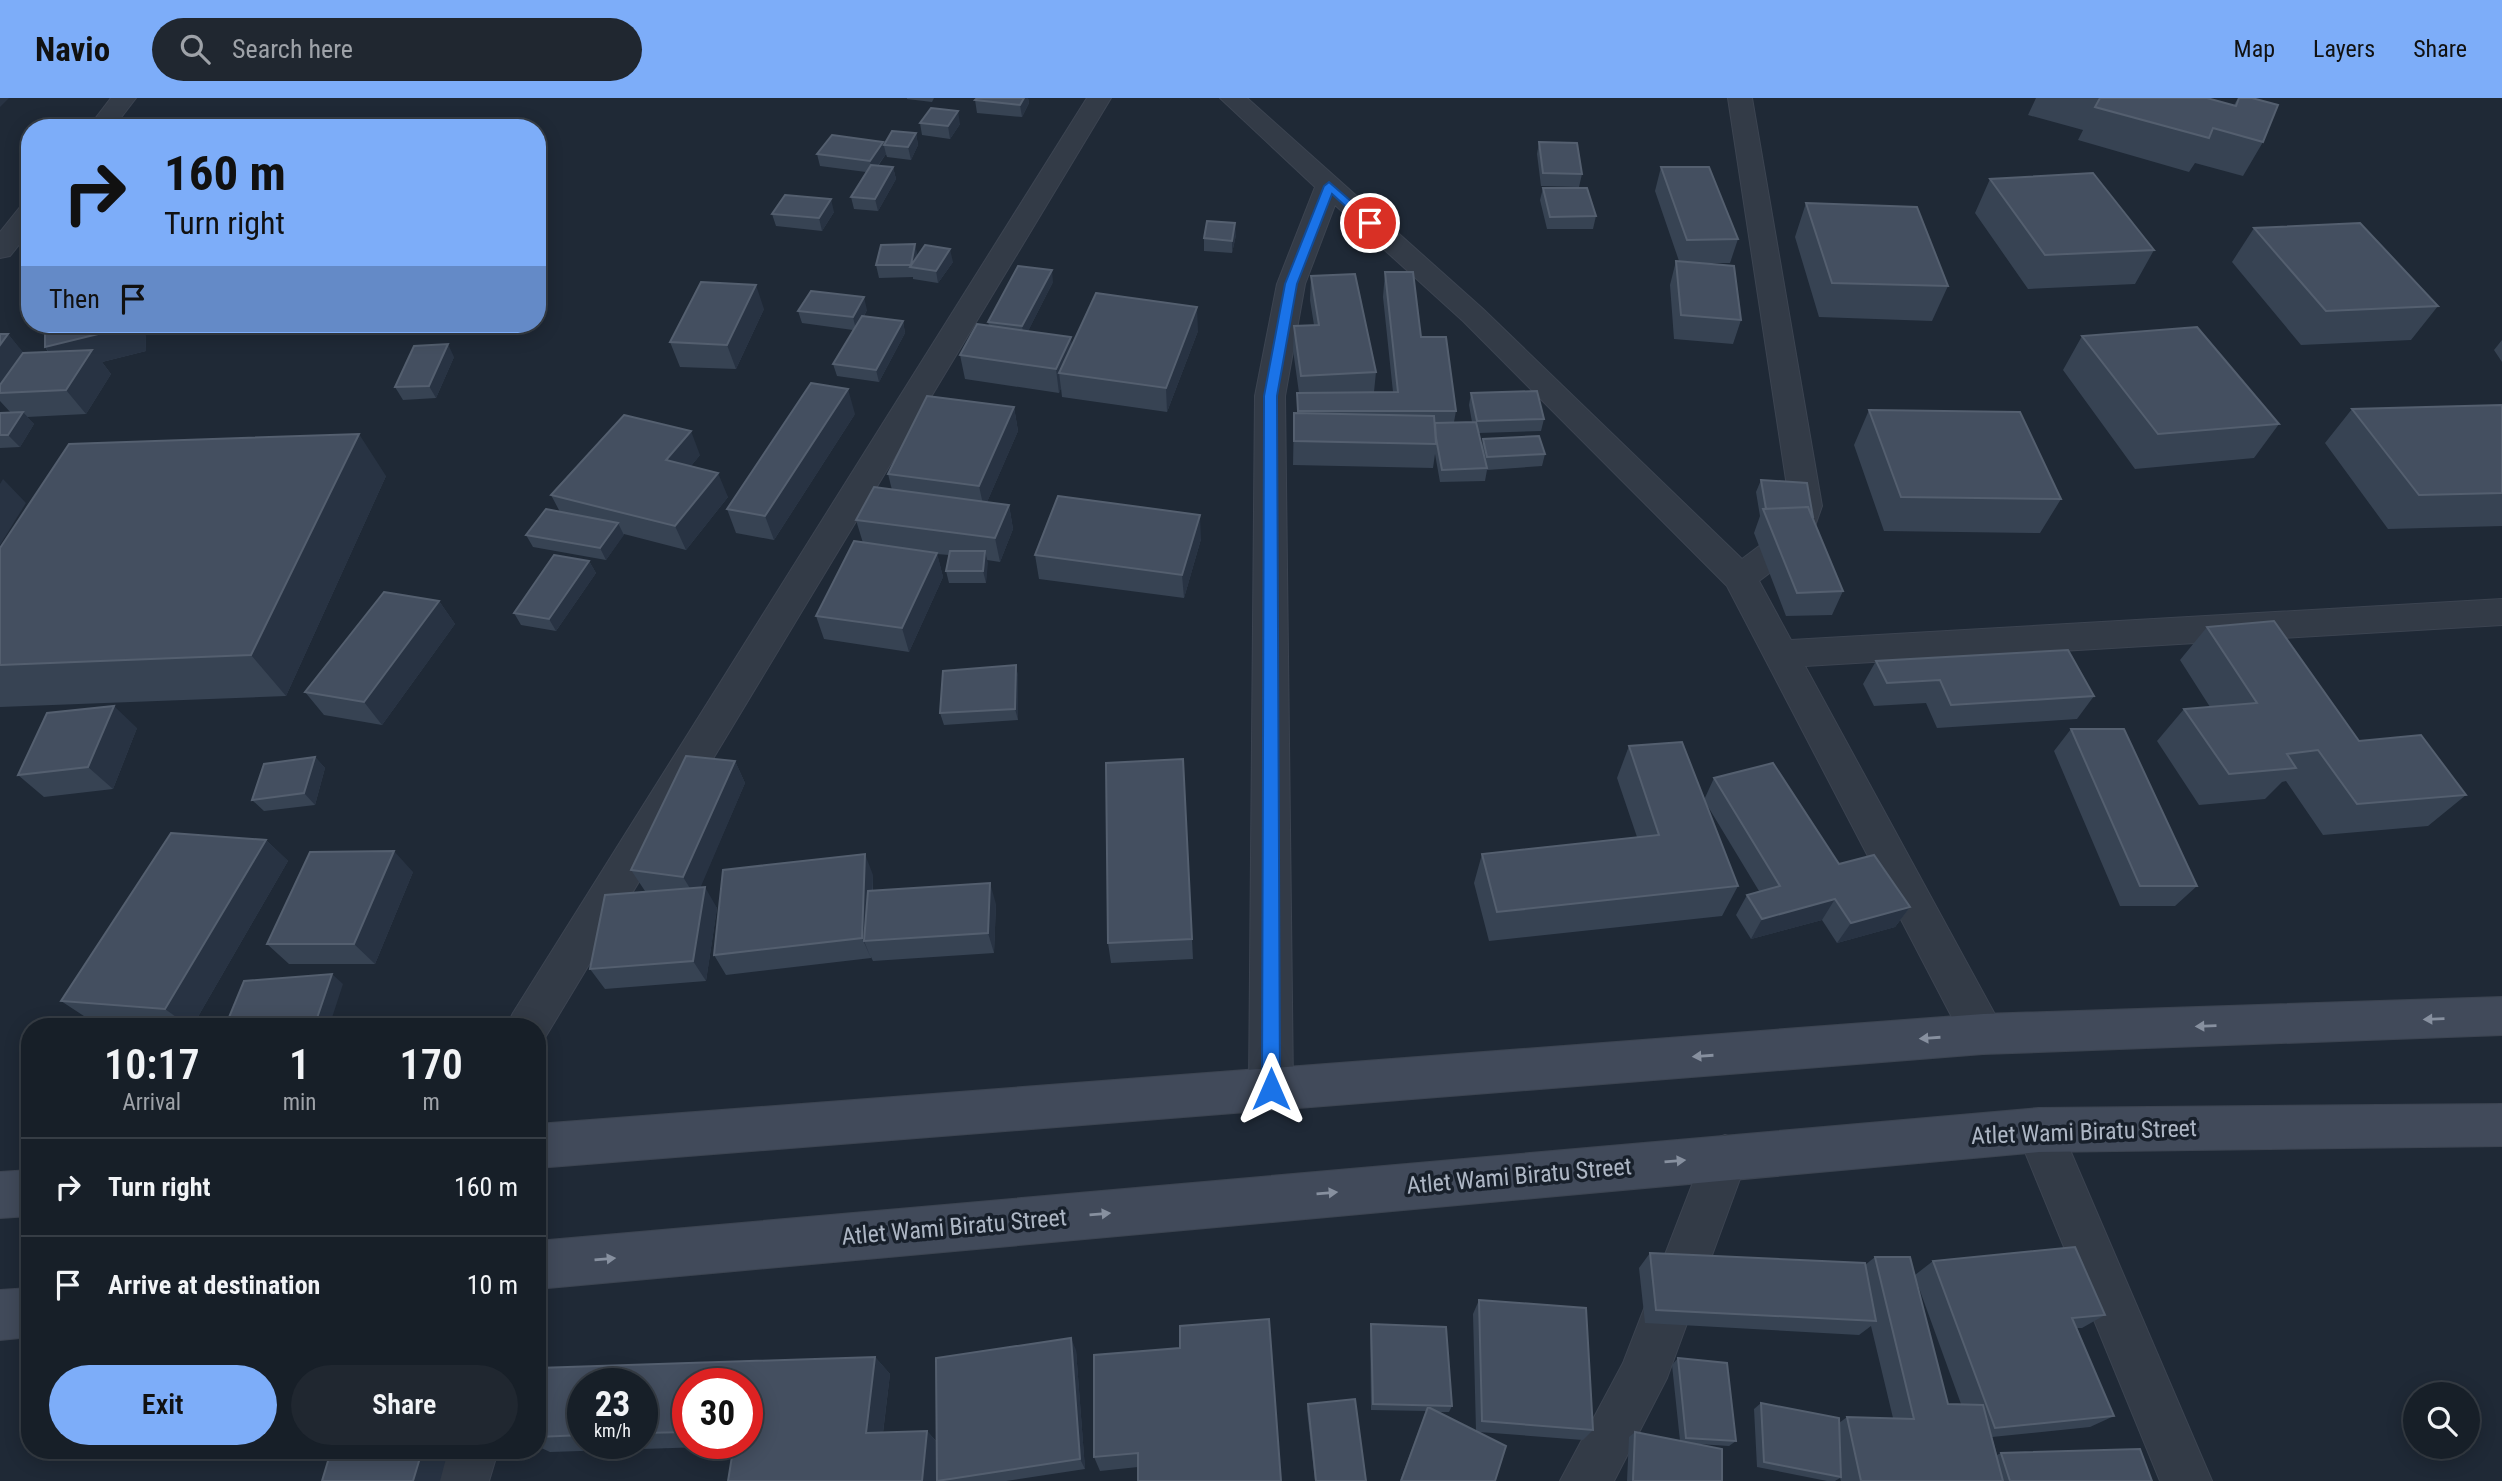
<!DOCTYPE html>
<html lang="en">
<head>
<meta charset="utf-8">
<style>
	:root { --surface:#171f28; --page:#202730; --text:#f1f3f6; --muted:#9ea2a8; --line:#363d45; --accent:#7dadf9 }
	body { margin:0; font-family:"Roboto Condensed",sans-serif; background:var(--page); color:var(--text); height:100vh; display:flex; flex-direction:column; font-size:26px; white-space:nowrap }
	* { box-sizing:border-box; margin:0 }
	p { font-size:23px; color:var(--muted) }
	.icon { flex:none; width:38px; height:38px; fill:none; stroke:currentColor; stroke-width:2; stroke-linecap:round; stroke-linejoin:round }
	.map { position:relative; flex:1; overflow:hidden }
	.drawer { position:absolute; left:21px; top:920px; width:525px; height:441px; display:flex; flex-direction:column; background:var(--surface); border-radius:28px; box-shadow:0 4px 18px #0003,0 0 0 2px var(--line) }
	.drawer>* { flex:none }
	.banner { position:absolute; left:21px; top:21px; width:525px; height:214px; border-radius:28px; box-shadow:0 4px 18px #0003,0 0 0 2px var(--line); background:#7dadf9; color:#111; overflow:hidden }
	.controls { position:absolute; left:2403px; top:1284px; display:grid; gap:14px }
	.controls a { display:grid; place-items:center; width:77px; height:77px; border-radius:50%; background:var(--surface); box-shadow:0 4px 18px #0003,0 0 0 2px var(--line); font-size:35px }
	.speed { position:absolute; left:567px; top:1270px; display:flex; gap:14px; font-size:35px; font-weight:700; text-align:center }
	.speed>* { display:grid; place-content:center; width:91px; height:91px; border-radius:50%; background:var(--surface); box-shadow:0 4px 18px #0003,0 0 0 2px var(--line); line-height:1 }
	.speed small { font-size:18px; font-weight:400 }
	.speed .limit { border:10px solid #d22; background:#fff; color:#111 }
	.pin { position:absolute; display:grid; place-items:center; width:60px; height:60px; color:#fff; margin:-30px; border:4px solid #fff; border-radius:50%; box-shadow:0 2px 7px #0007 }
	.me { position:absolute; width:77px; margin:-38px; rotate:0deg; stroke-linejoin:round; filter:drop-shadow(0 0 5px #0008) }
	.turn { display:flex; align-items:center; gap:24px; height:147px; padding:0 28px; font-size:32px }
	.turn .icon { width:91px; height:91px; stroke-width:2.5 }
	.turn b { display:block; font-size:49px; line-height:60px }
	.then { display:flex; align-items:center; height:66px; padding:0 28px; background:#0003; gap:14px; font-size:26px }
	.eta { display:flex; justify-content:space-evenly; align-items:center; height:119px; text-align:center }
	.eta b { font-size:42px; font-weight:600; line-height:49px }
	.cta { display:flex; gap:14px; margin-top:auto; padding:14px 28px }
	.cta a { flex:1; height:80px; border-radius:42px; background:var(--accent); color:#111; font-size:28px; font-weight:600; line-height:80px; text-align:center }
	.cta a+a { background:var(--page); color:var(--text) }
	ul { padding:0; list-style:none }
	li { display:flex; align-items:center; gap:21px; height:98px; padding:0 28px; border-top:2px solid var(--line) }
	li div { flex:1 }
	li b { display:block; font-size:26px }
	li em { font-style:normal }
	header { display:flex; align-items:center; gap:42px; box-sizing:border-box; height:98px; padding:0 35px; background:var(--accent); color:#111 }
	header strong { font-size:33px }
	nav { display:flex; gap:38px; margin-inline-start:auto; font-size:24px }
	.search { width:490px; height:63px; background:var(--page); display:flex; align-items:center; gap:18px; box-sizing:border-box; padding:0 24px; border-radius:38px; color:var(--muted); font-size:26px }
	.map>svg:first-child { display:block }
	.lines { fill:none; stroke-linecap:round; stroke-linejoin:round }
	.street-casing { stroke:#3c4451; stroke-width:2 }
	.secondary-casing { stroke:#3c4451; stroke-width:2 }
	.street { fill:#333b47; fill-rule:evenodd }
	.secondary { fill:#414a5a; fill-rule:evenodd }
	.wall { fill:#374353; fill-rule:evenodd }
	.shaded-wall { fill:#283343 }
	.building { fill:#444f60; stroke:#545f6f; stroke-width:2 }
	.oneway { fill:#87909f }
	.route { fill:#1a73e8; stroke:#114b97; stroke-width:2 }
	.labels { text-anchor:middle; stroke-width:7; stroke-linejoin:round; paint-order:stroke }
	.near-street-label { font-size:24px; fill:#adb6c4; stroke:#18202b }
</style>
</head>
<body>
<header>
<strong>Navio</strong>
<div class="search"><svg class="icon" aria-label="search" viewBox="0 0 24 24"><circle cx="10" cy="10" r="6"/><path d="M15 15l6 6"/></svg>Search here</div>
<nav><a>Map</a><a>Layers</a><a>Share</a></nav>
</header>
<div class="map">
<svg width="2502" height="1383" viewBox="0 0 2502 1383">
	<rect width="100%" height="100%" fill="#1f2936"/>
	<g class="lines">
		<!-- street casing -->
		<g class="street-casing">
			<path id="street" d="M111 0H136L113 30H88Z
				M1087 0H1111L543 943 537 945V929H506L513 915Z
				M1220 0H1247L1483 211 1742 461 1782 431 1790 408 1728 0H1752L1822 408 1809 445 1759 483 1791 542 2502 501V527L1805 568 1998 922 2005 936 1998 950 1983 956 1968 950 1727 488 1463 223 1335 107 1305 186 1285 298 1293 991 1287 1006 1271 1012 1255 1006 1249 991 1255 298 1277 186 1315 89Z
				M30 107V133L10 158 0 160V134L20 109Z
				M2039 1010 2055 1017 2212 1383H2160L2016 1032 2023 1017Z
				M1725 1037 1741 1043 1748 1059 1667 1280 1614 1383H1560L1623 1265 1709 1043Z
				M446 1353H498L489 1383H437Z"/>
		</g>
		<!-- secondary casing -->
		<g class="secondary-casing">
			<path id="secondary" d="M2502 899V937L1983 956 537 1070V1026L1983 916Z
				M2502 1006V1048L2039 1054 537 1191V1143L2039 1010Z
				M30 1072V1118L0 1120V1074Z
				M30 1190V1239L0 1242V1192Z"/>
		</g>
		<!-- street -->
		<use href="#street" class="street"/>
		<!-- secondary -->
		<use href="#secondary" class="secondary"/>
	</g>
	<!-- wall -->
	<path class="wall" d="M907 0H934L932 4 907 1Z
		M977 0H1028L1029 5 1022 19 977 15 975 2Z
		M2036 0H2207L2234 7 2238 0H2252L2263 44 2243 78 2195 65 2189 74 2078 42 2083 32 2028 17Z
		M920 25 960 26 950 41 922 37Z
		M916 35 918 47 911 62 887 59 886 56 878 68 893 69 896 81 878 113 854 111 851 99 866 74 820 68 817 56 884 47Z
		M1539 44 1582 76 1579 89 1541 88 1537 56Z
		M1661 69 1738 141 1730 165H1710L1741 222 1733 246 1674 241 1670 187 1676 163H1679L1655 93Z
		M1990 81 2154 152 2135 186 2028 191 1975 115Z
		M1543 90 1596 118 1593 131H1547L1540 102Z
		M1806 105 1948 188 1932 223 1819 219 1795 139Z
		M834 114 822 133 776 128 772 116Z
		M2254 130 2438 208 2411 242 2301 247 2232 164Z
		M1236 137 1232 155 1204 153V140Z
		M918 158 953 164 938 185 913 181V179L879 180 876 167Z
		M1385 174 1421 239 1456 313 1454 324H1472L1469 307 1471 295 1544 321 1541 333 1479 335 1482 348 1483 341 1545 356 1542 368 1487 372 1485 383 1440 384 1435 356 1433 370 1293 367 1294 315H1297V295H1299L1293 252 1294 228 1314 227 1310 202 1311 178 1376 274 1374 294H1393L1383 199Z
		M1053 184 1028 233 1072 248 1198 233 1167 314 1062 299 1061 290 1059 295 965 281 960 257 989 228 988 224Z
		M764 211 736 271 680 269 670 244Z
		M867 212 864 218 903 223 905 235 879 284 837 278 833 266 853 232 802 225 798 213Z
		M45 226H145L146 253 102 264 111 276 86 316 27 319 34 326 20 349 0 350V315H11L0 303V236H8L23 255 48 254 45 249Z
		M2082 238 2279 326 2254 360 2135 371 2063 272Z
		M2502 242V264L2494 252Z
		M454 259 436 300 403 302 395 289Z
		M2502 307V428L2388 431 2325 345 2352 311Z
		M1014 309 1018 333 987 404 1009 407 1013 431 1000 464 987 462 986 485H949L946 473 949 457 937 456 943 479 909 554 824 541 816 518 863 445 856 422 892 392 888 376Z
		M1869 312 2061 401 2040 435 1884 433 1854 347Z
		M855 316 774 442 736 435 727 411Z
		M700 357 691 368 728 399 686 452 624 436 606 462 533 449 526 437 560 414 551 397Z
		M386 378 286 598 0 609V450Z
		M1761 382 1813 419 1812 420 1843 493 1832 517 1786 518 1754 435 1760 418 1756 394Z
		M1201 441 1184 500 1039 481 1035 457Z
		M589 463 596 475 556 533 521 527 514 515Z
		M439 503 455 526 382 627 324 617 305 594Z
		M2207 529 2359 643 2466 697 2428 728 2323 737 2286 683 2282 684 2265 701 2199 707 2157 643 2184 611 2210 609 2180 562Z
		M1876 563 2094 598 2077 621 1937 630 1926 605 1874 608 1863 586Z
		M1016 567 1018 579V622L944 627 940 615Z
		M137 630 113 691 44 699 18 677Z
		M2071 631 2197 788 2175 808H2120L2054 653Z
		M1629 648 1738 788 1722 818 1489 843 1474 785 1482 756 1637 739 1617 680Z
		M315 659 325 670 315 707 264 713 252 702Z
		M1183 661 1193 861 1111 865 1108 845Z
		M735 663 745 685 700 789 717 810 706 883 605 891 590 871 645 793 631 772Z
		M1714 680 1839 766 1910 809 1895 829 1837 845 1822 822 1751 841 1736 817 1747 797 1759 793 1704 702Z
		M266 742 288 763 192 929 90 922 61 903Z
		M413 774 375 866H289L267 846Z
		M873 777V793L996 806 994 855 873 863 871 859V860L726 877 714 857Z
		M1650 1155 1865 1167 1875 1159 1915 1177 1933 1163 2105 1217 2082 1230H2077L2114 1318 2090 1329 1992 1339 1997 1357 2001 1355 2152 1383H1841L1840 1380 1835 1383H1827L1757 1369 1754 1311 1761 1305 1839 1325 1847 1319 1893 1320 1871 1228 1859 1237 1645 1225 1639 1170ZM1915 1179 1961 1306H1948Z
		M1479 1202 1593 1332 1583 1342 1479 1334 1495 1383H1400L1426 1313 1371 1312 1370 1233 1371 1226 1452 1308 1449 1314H1437L1476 1333 1473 1216Z
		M1076 1252 1085 1371 1006 1383H937L734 1348 550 1354 537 1348V1273L875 1259 890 1276 883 1335 927 1333 937 1344ZM583 1286H642V1346H583ZM688 1286H747V1346H688Z
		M1094 1257 1281 1383 1138 1369 1100 1373 1094 1359Z
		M1678 1260 1736 1343 1729 1348 1698 1346 1722 1383H1627L1629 1339 1635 1334 1680 1343 1672 1267Z
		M1308 1306 1366 1383H1315L1307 1312Z"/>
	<!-- shaded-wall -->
	<path class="shaded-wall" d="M0 0H9L0 9Z
		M1024 0H1028L1029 5 1022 19 1020 7Z
		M958 13 960 26 950 41 948 28Z
		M916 35 918 47 911 62 908 49Z
		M883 44 886 56 872 75 870 63Z
		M893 69 896 81 878 113 875 101Z
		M831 101 834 114 822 133 819 120Z
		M1235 125 1236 137 1232 155V143Z
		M915 146 918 159 911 167Z
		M950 151 953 164 938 185 936 173Z
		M1052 172 1053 184 1024 241 1022 228Z
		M756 187 764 211 736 271 727 247Z
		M864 199 867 212 856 232 853 219Z
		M1197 209 1198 233 1167 314 1166 290Z
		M903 223 905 235 879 284 876 272Z
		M127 226H145L146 253 102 264 111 276 86 316 66 292 65 273 45 249Z
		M8 236 28 260 0 295V247Z
		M1071 239 1074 263 1059 275 1061 290 1059 295 1056 271Z
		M448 246 454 259 436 300 429 288Z
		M848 291 855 316 774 442 765 418Z
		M1014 309 1018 333 984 411 979 388Z
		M23 314 34 326 20 349 8 337Z
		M691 333 700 357 676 386 666 362Z
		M359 336 386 378 286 598 251 557Z
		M718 375 728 399 686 452 675 428Z
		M3 381 26 405 0 447V386Z
		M1009 407 1013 431 1000 464 995 440Z
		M1200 417 1201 441 1184 500 1182 477Z
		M618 425 624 437 606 462 600 450Z
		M985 453 988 465 986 485 983 473Z
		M937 455 943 479 909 554 902 530Z
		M589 463 596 475 556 533 549 521Z
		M439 503 455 526 382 627 364 604Z
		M1016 567 1018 579V622L1015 611Z
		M114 608 137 630 113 691 88 669Z
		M315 659 325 670 315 707 304 695Z
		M735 663 745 685 696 800 683 779Z
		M266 742 288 763 192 929H190L165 911Z
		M394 753 413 774 375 866 354 846Z
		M865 756 873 777 871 843H864L871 860 862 840Z
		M990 785 996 806 994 855 988 835Z
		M705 789 717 810 706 883 693 863Z
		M1835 801 1822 822 1751 841 1762 821Z
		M1910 809 1895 829 1837 845 1851 825Z
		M332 876 343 886 329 929H314Z
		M1071 1240 1076 1252 1085 1371 1080 1361Z
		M875 1259 890 1276 881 1350 866 1335Z
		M927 1333 940 1348 937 1383H922Z
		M422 1353H448L440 1383H413Z"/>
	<!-- building -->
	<path class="building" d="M977 0H1024L1020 7 975 2Z
		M2100 0H2207L2236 8 2239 0H2252L2278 7 2263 44 2213 30 2209 40 2095 9Z
		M931 10 958 13 948 28 920 25Z
		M892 33 916 35 908 49 884 47Z
		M832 37 883 44 870 63 817 56Z
		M1539 44 1577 45 1582 76 1543 75Z
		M871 67 893 69 875 101 851 99Z
		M1661 69H1709L1738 141 1687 142Z
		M2093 75 2154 152 2045 157 1990 81Z
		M1543 90H1587L1596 118 1550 119Z
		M785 97 831 101 819 120 772 116Z
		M1806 105 1917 109 1948 188 1832 185Z
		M1207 123 1235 125 1232 143 1204 140Z
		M2360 125 2438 208 2326 213 2254 130Z
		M915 146 911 167H876L881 147Z
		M925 147 950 151 936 173 910 169Z
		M1676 163 1734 168 1741 222 1681 217Z
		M1018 168 1052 172 1022 228 988 224Z
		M1385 174H1413L1421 239H1446L1456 313H1298L1297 295 1398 294Z
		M1355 176 1376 274 1301 278 1294 228 1319 227 1311 178Z
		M701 184 756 187 727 247 670 244Z
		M811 193 864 199 853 219 798 213Z
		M1096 195 1197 209 1166 290 1059 275Z
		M862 218 903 223 876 272 833 266Z
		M45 226H127V229L45 249Z
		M977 226 1071 239 1056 271 960 257Z
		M2197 229 2279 326 2158 336 2082 238Z
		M0 236H8L0 247Z
		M448 246 429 288 395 289 414 248Z
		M92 252 66 292 0 295V287L23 255Z
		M811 285 848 291 765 418 727 411Z
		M1537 293 1544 321 1477 323 1471 295Z
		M927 298 1014 309 979 388 888 376Z
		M2502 307V395L2419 397 2352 311Z
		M1869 312 2020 314 2061 401 1901 399Z
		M23 314 8 337H0V315Z
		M1294 315 1434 318 1436 346 1294 343Z
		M624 317 691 333 666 362 718 375 675 428 551 397Z
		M1476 324 1487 370 1442 372 1436 340 1435 325Z
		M359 336 251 557 0 567V450L69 346Z
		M1539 338 1545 356 1487 359 1483 341Z
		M1761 382 1807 385 1813 419H1812L1808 409 1766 411Z
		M874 389 1009 407 995 440 856 422Z
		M1058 398 1200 417 1182 477 1035 457Z
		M1808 409 1843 493 1797 495 1763 411Z
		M546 411 618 425 600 450 526 437Z
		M854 443 937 455 902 530 816 518Z
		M950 453H985L983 473H946Z
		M554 457 589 463 549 521 514 515Z
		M384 494 439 503 364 604 305 594Z
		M2274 523 2359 643 2421 637 2466 697 2357 706 2318 652 2287 656 2296 670 2229 676 2184 611 2257 605 2207 529Z
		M2068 552 2094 598 1951 607 1940 582 1887 585 1876 563Z
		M1016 567 1015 611 940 615 943 573Z
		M114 608 88 669 18 677 47 615Z
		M2071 631H2124L2197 788H2140Z
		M1682 644 1738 788 1497 814 1482 756 1659 737 1629 648Z
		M686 658 735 663 683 779 631 772Z
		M315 659 304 695 252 702 264 666Z
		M1183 661 1192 841 1108 845 1106 665Z
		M1773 665 1839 766 1874 757 1910 809 1851 825 1835 801 1762 821 1747 797 1780 788 1714 680Z
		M171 735 266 742 165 911 61 903Z
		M394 753 354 846H267L310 754Z
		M865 756 862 840 714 857 723 772Z
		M990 785 988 835 864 843 868 793Z
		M705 789 693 863 590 871 605 797Z
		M332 876 314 929H225L244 883Z
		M2075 1149 2105 1217 2072 1220 2114 1318 1995 1330 1933 1163Z
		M1650 1155 1865 1165 1876 1223 1656 1212Z
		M1875 1159H1910L1948 1306 1983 1307 2003 1383H1861L1847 1319 1914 1321Z
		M1479 1202 1586 1210 1593 1332 1482 1323Z
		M1269 1221 1281 1383H1138V1355L1094 1359V1257L1180 1250V1228Z
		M1371 1226 1446 1229 1452 1308 1373 1306Z
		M1071 1240 1080 1361 937 1383 936 1260Z
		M875 1259 866 1335 927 1333 922 1383H728L734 1346H747V1286H688V1334L642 1335V1286H583V1337L537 1339 538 1270Z
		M1678 1260 1727 1265 1736 1343 1686 1340Z
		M1355 1301 1366 1383H1316L1308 1306Z
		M1761 1305 1839 1320 1841 1379 1764 1364Z
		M1428 1309 1506 1348 1495 1383H1401Z
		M1635 1334 1722 1351V1383H1633Z
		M2140 1351 2152 1383H2010L2001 1355Z
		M331 1353H422L413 1383H322Z"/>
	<!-- one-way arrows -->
	<defs><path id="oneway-solid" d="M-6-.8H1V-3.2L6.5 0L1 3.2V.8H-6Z" transform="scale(1.75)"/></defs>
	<g class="oneway">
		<use href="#oneway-solid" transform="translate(2434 921) rotate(178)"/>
		<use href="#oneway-solid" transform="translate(2206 928) rotate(178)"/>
		<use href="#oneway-solid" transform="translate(1930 940) rotate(176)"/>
		<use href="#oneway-solid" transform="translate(1703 958) rotate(176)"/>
		<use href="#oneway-solid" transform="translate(1675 1063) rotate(-5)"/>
		<use href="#oneway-solid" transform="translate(1327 1095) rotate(-5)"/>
		<use href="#oneway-solid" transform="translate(1100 1116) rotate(-5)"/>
		<use href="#oneway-solid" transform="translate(605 1161) rotate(-5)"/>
	</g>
	<!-- route -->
	<path class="route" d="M1329 84 1376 125 1366 127 1332 96 1297 186 1277 298 1280 991 1277 997 1271 1000 1264 997 1262 991 1264 298 1285 186 1324 88Z"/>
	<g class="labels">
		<!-- near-street labels -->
		<g class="near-street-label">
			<text transform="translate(2084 1034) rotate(-2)" y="8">Atlet Wami Biratu Street</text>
			<text transform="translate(1519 1078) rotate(-5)" y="8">Atlet Wami Biratu Street</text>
			<text transform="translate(954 1129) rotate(-5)" y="8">Atlet Wami Biratu Street</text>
		</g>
	</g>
</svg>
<div class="controls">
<a><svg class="icon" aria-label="search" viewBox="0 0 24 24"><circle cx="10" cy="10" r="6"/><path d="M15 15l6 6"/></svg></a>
</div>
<div class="speed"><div>23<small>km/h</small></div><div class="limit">30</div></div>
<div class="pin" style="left:1370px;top:125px;background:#d93025"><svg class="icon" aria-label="arrive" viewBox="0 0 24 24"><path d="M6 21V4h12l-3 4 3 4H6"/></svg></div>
<svg class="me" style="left:1271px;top:991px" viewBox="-20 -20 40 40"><path d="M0-17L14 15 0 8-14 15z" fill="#1a73e8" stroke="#fff" stroke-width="4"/></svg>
<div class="banner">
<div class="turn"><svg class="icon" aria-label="right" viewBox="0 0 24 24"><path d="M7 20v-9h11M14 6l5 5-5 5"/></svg><div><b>160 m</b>Turn right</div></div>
<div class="then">Then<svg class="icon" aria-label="arrive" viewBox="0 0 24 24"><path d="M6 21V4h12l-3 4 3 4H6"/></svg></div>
</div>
<section class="drawer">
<div class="eta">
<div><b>10:17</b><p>Arrival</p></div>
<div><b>1</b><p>min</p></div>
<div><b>170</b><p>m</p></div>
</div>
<ul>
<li><svg class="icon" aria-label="right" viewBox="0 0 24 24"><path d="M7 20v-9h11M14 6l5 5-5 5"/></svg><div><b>Turn right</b></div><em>160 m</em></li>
<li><svg class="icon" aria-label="arrive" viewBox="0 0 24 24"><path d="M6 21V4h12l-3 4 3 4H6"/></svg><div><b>Arrive at destination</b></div><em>10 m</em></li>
</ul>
<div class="cta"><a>Exit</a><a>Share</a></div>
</section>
</div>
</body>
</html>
